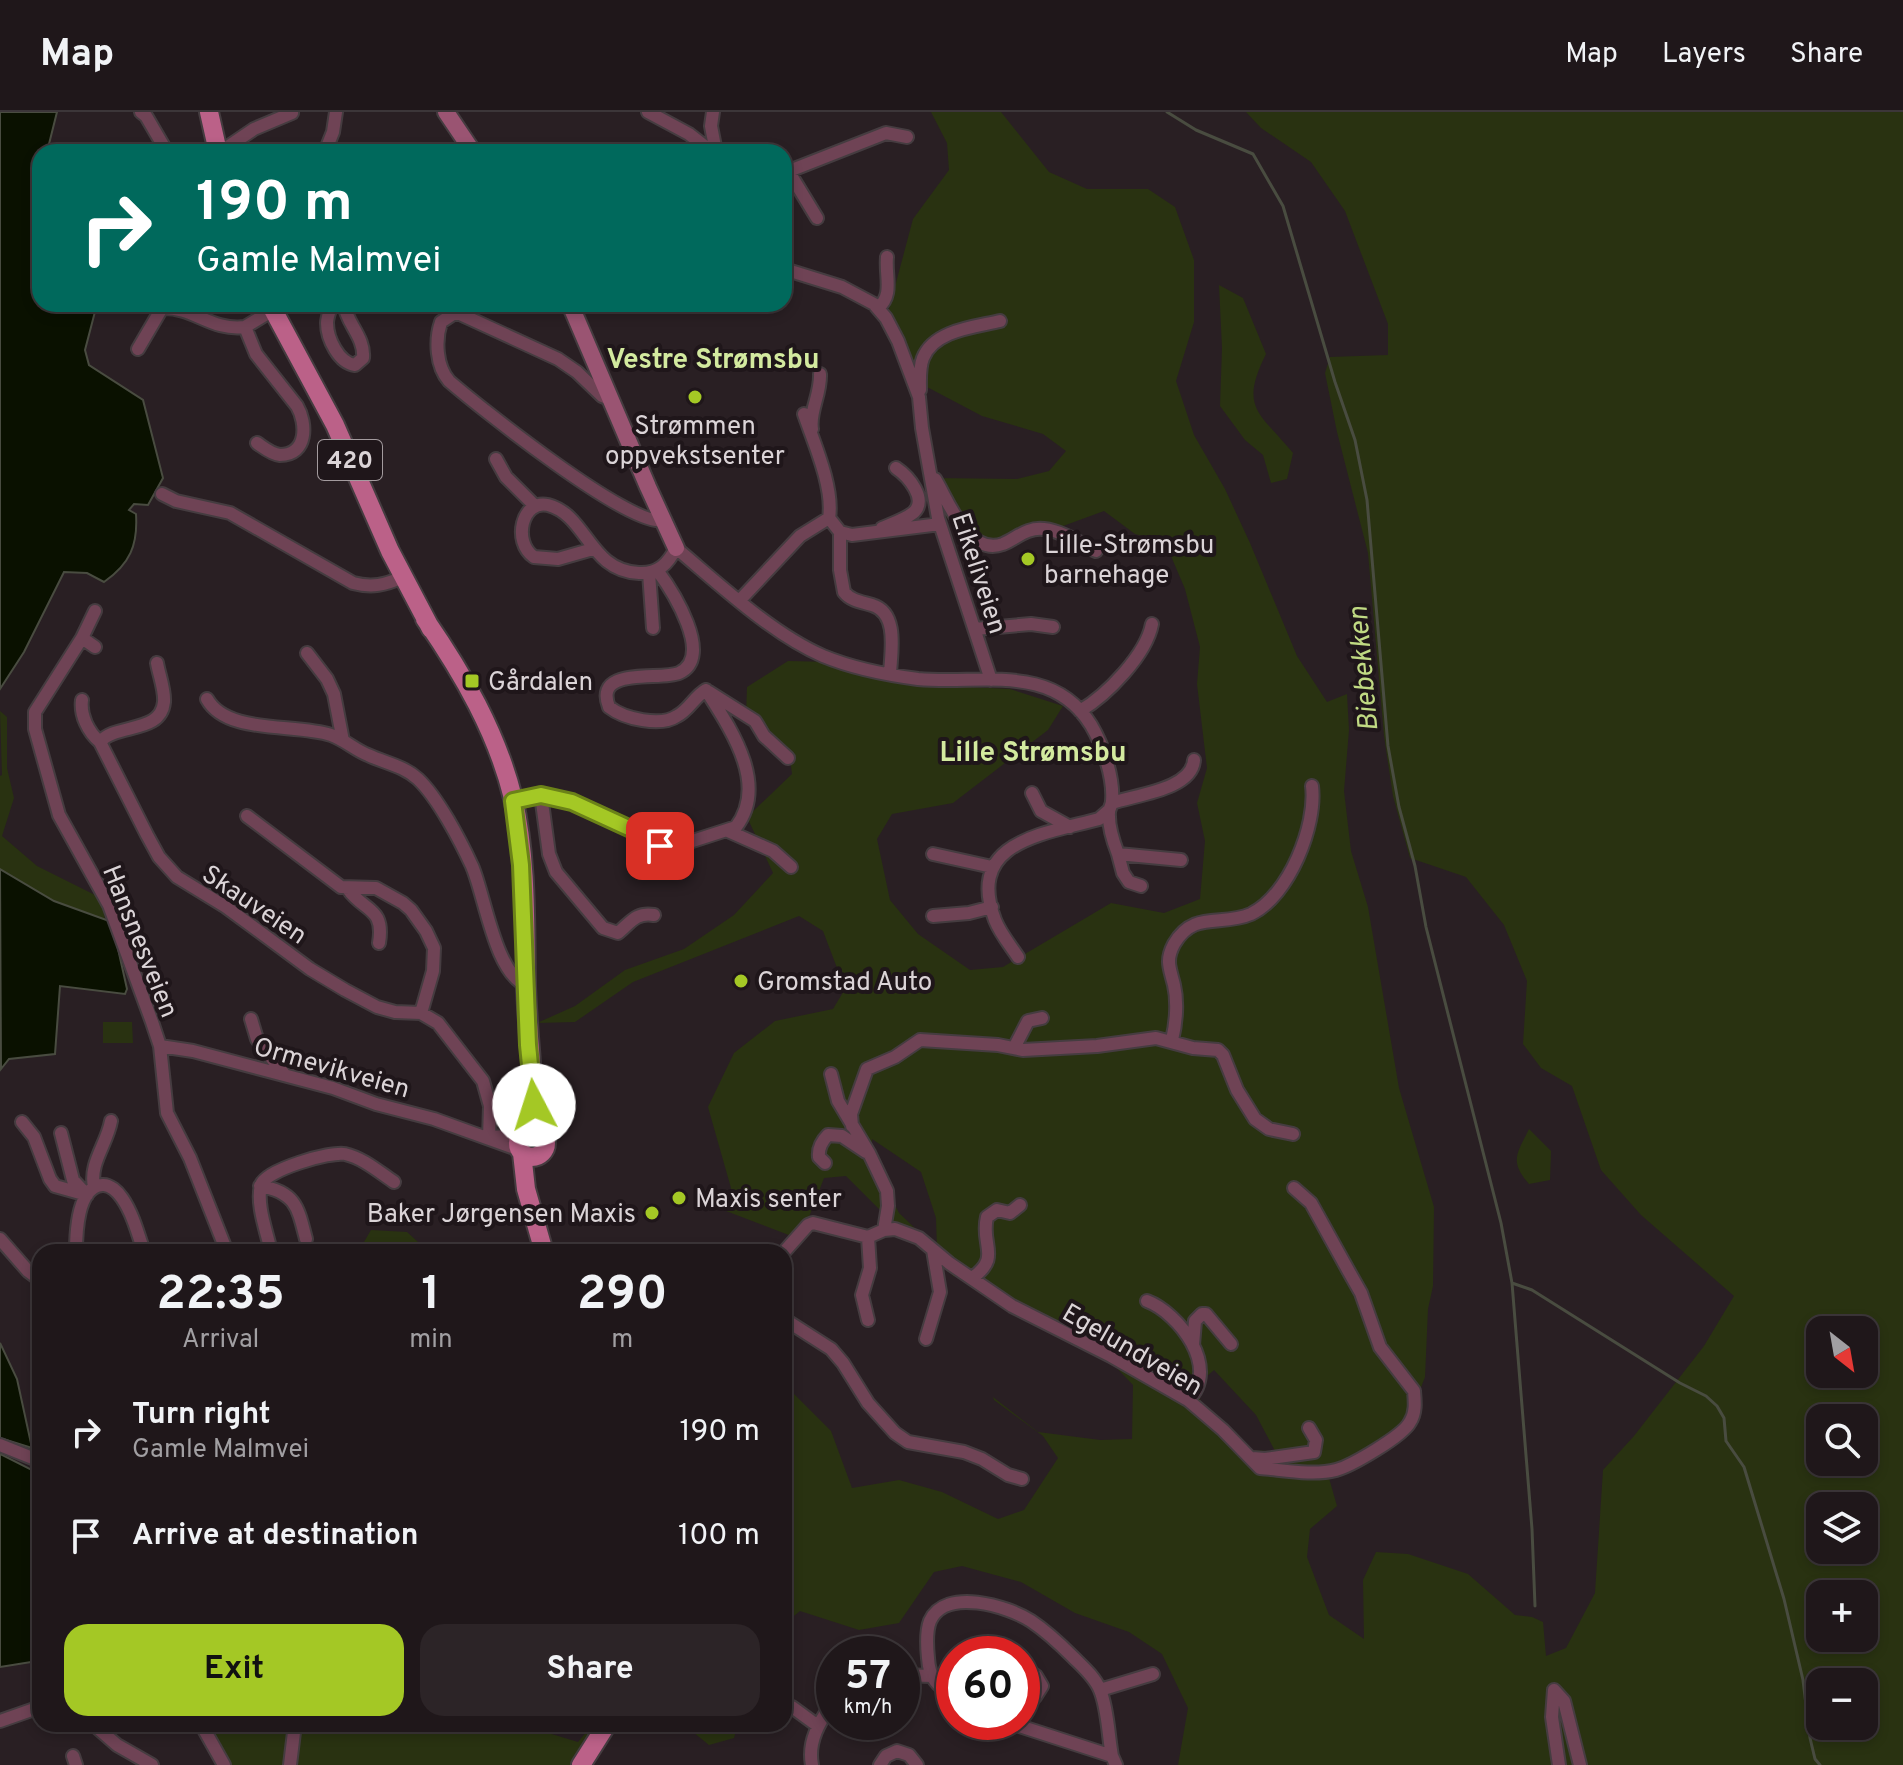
<!DOCTYPE html>
<html lang="en">
<head>
<meta charset="utf-8">
<style>
	:root { --surface:#1f171a; --page:#2c2427; --text:#f1f3f6; --muted:#a19fa2; --line:#3c3639; --accent:#a4c825 }
	body { margin:0; font-family:Overpass,sans-serif; background:var(--page); color:var(--text); height:100vh; display:flex; flex-direction:column; font-size:30px; white-space:nowrap }
	* { box-sizing:border-box; margin:0 }
	p { font-size:26px; color:var(--muted) }
	.icon { flex:none; width:44px; height:44px; fill:none; stroke:currentColor; stroke-width:2; stroke-linecap:round; stroke-linejoin:round }
	.map { position:relative; flex:1; overflow:hidden }
	.panel { position:absolute; left:32px; top:1132px; width:760px; height:488px; display:flex; flex-direction:column; background:var(--surface); border-radius:24px; box-shadow:0 4px 12px #0003,0 0 0 2px var(--line) }
	.panel>* { flex:none }
	.hud { position:absolute; left:32px; top:32px; width:760px; height:168px; border-radius:24px; box-shadow:0 4px 12px #0003,0 0 0 2px var(--line); background:#00695c; color:#fff; overflow:hidden }
	.needle { width:52px; rotate:149deg }
	.buttons { position:absolute; left:1806px; top:1204px; display:grid; gap:16px }
	.buttons a { display:grid; place-items:center; width:72px; height:72px; border-radius:16px; background:var(--surface); box-shadow:0 4px 12px #0003,0 0 0 2px var(--line); font-size:40px }
	.speed { position:absolute; left:816px; top:1524px; display:flex; gap:16px; font-size:40px; font-weight:700; text-align:center }
	.speed>* { display:grid; place-content:center; width:104px; height:104px; border-radius:50%; background:var(--surface); box-shadow:0 4px 12px #0003,0 0 0 2px var(--line); line-height:1 }
	.speed small { font-size:20px; font-weight:400 }
	.speed .limit { border:12px solid #d22; background:#fff; color:#111 }
	.pin { position:absolute; display:grid; place-items:center; width:68px; height:68px; color:#fff; margin:-34px; border-radius:16px; box-shadow:0 4px 12px #0006 }
	.me { position:absolute; width:88px; margin:-44px; rotate:355deg; stroke-linejoin:round; filter:drop-shadow(0 0 6px #0008) }
	.turn { display:flex; align-items:center; gap:28px; height:168px; padding:0 32px; font-size:36px }
	.turn .icon { width:104px; height:104px; stroke-width:2.5 }
	.turn b { display:block; font-size:56px; line-height:68px }
	.eta { display:flex; justify-content:space-evenly; align-items:center; height:136px; text-align:center }
	.eta b { font-size:48px; font-weight:700; line-height:56px }
	.cta { display:flex; gap:16px; margin-top:auto; padding:16px 32px }
	.cta a { flex:1; height:92px; border-radius:24px; background:var(--accent); color:#111; font-size:32px; font-weight:700; line-height:92px; text-align:center }
	.cta a+a { background:var(--page); color:var(--text) }
	ul { padding:0; list-style:none }
	li { display:flex; align-items:center; gap:24px; height:104px; padding:0 32px }
	li div { flex:1 }
	li b { display:block; font-size:30px }
	li em { font-style:normal }
	header { display:flex; align-items:center; gap:48px; box-sizing:border-box; height:112px; padding:0 40px; background:var(--surface); border-bottom:2px solid var(--line) }
	header strong { font-size:38px }
	nav { display:flex; gap:44px; margin-inline-start:auto; font-size:28px }
	.map>svg:first-child { display:block }
	.green { fill:#293211; fill-rule:evenodd }
	.water { fill:#0a1100; stroke:#494c40; stroke-width:2 }
	.lines { fill:none; stroke-linecap:round; stroke-linejoin:round }
	.stream { stroke:#494c40; stroke-width:3 }
	.minor-casing { stroke:#453c40; stroke-width:16 }
	.secondary-casing { stroke:#453c40; stroke-width:20 }
	.primary-casing { stroke:#453c40; stroke-width:22 }
	.minor { stroke:#6f4355; stroke-width:12 }
	.secondary { stroke:#9a5472; stroke-width:16 }
	.primary { stroke:#bb6188; stroke-width:18 }
	.route-casing { stroke:#6b8218; stroke-width:20 }
	.route { stroke:#a4c825; stroke-width:14 }
	.poi-dot { fill:#a4c825; stroke:#1f161a; stroke-width:3 }
	.labels { text-anchor:middle; stroke-width:8; stroke-linejoin:round; paint-order:stroke }
	.shield { fill:#1f161a; stroke:#a39b9e; stroke-width:2 }
	.shield-label { font-size:24px; font-weight:bold; fill:#dbd4d7 }
	.poi-label { font-size:26px; fill:#dbd4d7; stroke:#1f161a; text-anchor:start }
	.street-label { font-size:26px; fill:#dbd4d7; stroke:#1f161a }
	.neighbourhood-label { font-size:28px; font-weight:bold; fill:#d3ea9f; stroke:#1f161a }
	.water-label { font-size:28px; font-style:italic; fill:#c0da83; stroke:#1f161a }
</style>
</head>
<body>
<header>
<strong>Map</strong>
<nav><a>Map</a><a>Layers</a><a>Share</a></nav>
</header>
<div class="map">
<svg width="1903" height="1653" viewBox="0 0 1903 1653">
	<rect width="100%" height="100%" fill="#291f23"/>
	<!-- green -->
	<path class="green" d="M931 0H1001L1049 60 1087 77H1148L1175 95 1194 148V210L1176 269 1194 323 1225 377 1250 431 1297 544 1327 590 1347 582 1349 618 1344 679 1351 739 1368 795 1399 976 1434 1095 1433 1174 1428 1197 1425 1265 1403 1322 1347 1347 1329 1366 1337 1394 1310 1417 1307 1445 1329 1503 1364 1527 1363 1468 1376 1440 1408 1442 1468 1462 1515 1503 1532 1505 1543 1510 1546 1544 1566 1536 1595 1481 1603 1358 1634 1324 1704 1234 1734 1184 1641 1103 1601 1058 1572 974 1541 956 1523 932 1527 869 1504 813 1466 765 1410 746 1393 684 1384 624 1368 441 1337 320 1325 261 1330 245 1388 243V212L1345 99 1311 50 1261 16 1246 0H1903V1653H1178L1188 1596 1162 1542 1129 1520 1075 1501 1021 1470 962 1454 934 1460 899 1511 859 1518 800 1499 784 1512V1441L790 1439 793 1281 831 1319 852 1376 899 1368 942 1380 998 1407 1024 1398 1058 1346 1043 1324 994 1288 993 1285 1038 1320 1100 1328 1132 1327 1133 1273 1109 1248 1046 1218 999 1176 955 1158 954 1165 937 1146 889 1107 846 1064 824 1066 809 1105 794 1125 726 1099 731 1076 708 995 734 941 775 909 833 897 845 877 823 819 799 804 633 870 575 910 537 911 575 894 625 858 684 837 734 803 773 761 747 705 792 662 790 646 746 603 747 575 788 549 831 550 887 567 948 574 1010 577 1063 594 1048 618 953 691 892 702 877 727 890 788 918 822 970 858 1003 855 1111 791 1164 801 1200 787 1205 729 1197 691 1207 656 1197 572 1200 535 1185 477 1165 430 1135 422 1104 399 1011 433 970 431 936 394 930 366 1017 367 1049 359 1066 339 1043 322 982 304 927 275 912 284 886 217 889 197 913 107 949 58 947 31ZM872 1027 921 1060 936 1106 937 1137 899 1101 871 1047ZM1820 1218H1864V1262H1820ZM1214 1258 1256 1303 1275 1339 1247 1338 1201 1291 1197 1273ZM1820 1306H1864V1350H1820ZM1820 1394H1864V1438H1820ZM1820 1482H1864V1526H1820ZM1820 1570H1864V1614H1820Z
		M1219 173 1243 186 1266 242C1239 296 1259 300 1293 341L1287 367 1271 371 1263 343 1245 328 1220 294 1222 236Z
		M0 599 7 605V656L14 686 2 724 37 754 101 786 105 807 54 789 0 757V664L2 663Z
		M103 910H132L133 931H103Z
		M1529 1017 1551 1039 1550 1068 1529 1072C1509 1049 1517 1042 1529 1017Z
		M371 1118 407 1120 429 1140H358Z
		M208 1612H495L545 1620 578 1630 593 1612H609L591 1653H225Z
		M683 1612H738L734 1626 709 1633Z"/>
	<!-- water -->
	<path class="water" d="M0 0H57L47 40H40V192H97L85 238 89 253 143 288 163 366 148 393 134 392 129 398 136 402C138 433 130 452 104 470L87 461 64 460 24 540 0 577Z
		M0 757 54 789 112 810 127 877 125 882 60 874 55 942 9 947 1 957Z
		M0 1231 17 1267 32 1336 0 1326Z
		M0 1342 40 1362V1552L31 1550 0 1555Z"/>
	<g class="lines">
		<!-- stream -->
		<path class="stream" d="M1167 0 1196 18 1253 42 1283 94 1335 270 1355 328 1367 388 1388 634 1399 695 1415 754 1426 815 1501 1111 1512 1171 1532 1417 1535 1494
			M1512 1171 1532 1178 1680 1271 1706 1284 1717 1294 1724 1306 1726 1329 1744 1355 1784 1487 1803 1568 1810 1626 1815 1647 1820 1653"/>
		<!-- minor casing -->
		<g class="minor-casing">
			<path id="minor" d="M141 0 146 4 167 40
				M648 0 689 22 712 40
				M713 0 711 14 716 40
				M229 34 254 17 292 1
				M325 40 333 20 336 0
				M789 60 817 106
				M784 61 886 21 907 25
				M784 157 842 175 874 192 886 206 898 229 919 285 922 316 938 406 991 568
				M332 192C330 198 327 205 327 211 327 227 339 251 355 253L363 246C365 225 346 211 344 192
				M878 196C894 183 885 164 887 145
				M138 237 162 196C195 195 210 219 245 215
				M920 278C920 268 919 256 923 246 934 218 975 215 1000 209
				M612 288 602 284 577 260 558 247 460 202H453L441 210C435 228 436 254 449 269 479 295 631 416 662 408
				M804 302C814 331 834 376 829 406
				M812 317C809 300 821 282 820 262
				M257 331C263 335 271 342 280 343 308 343 307 311 297 294L256 242 245 215 273 198
				M496 347 506 365 535 394
				M935 367C948 388 968 445 1003 432 1017 426 1027 415 1044 417 1062 419 1080 431 1096 439
				M162 382 176 389 230 401 353 471C372 476 385 473 403 465
				M882 416C891 412 904 408 913 401 929 388 908 364 896 356
				M840 420V458L844 480C851 489 862 490 872 493 899 501 891 540 890 562
				M593 437 558 447 534 445C512 430 522 387 548 393 587 403 589 459 639 461 658 462 668 452 676 436 719 472 772 522 823 544 852 556 887 563 918 567 980 573 1052 550 1091 613 1103 633 1114 666 1112 689 1112 693 1109 697 1109 700 1108 714 1113 729 1118 742L1181 748
				M657 458C672 478 715 545 679 561 660 569 593 554 609 595 624 607 661 615 677 604 689 598 694 585 706 578
				M649 461 653 516
				M740 488 800 424 829 406 840 420 852 423 940 412
				M95 499 82 526 35 600V617L59 703 109 793 152 910 160 934 167 1001 190 1046 227 1140
				M975 517 1031 512 1053 515
				M82 526 95 535
				M307 541 327 567 334 582 343 629
				M157 551C159 563 165 578 164 590 161 622 116 611 100 630L147 723 159 745 177 765 226 795 310 857 345 878 377 895 395 900 421 901 438 911 483 969 490 994 489 1026
				M709 580 755 609 764 624 788 646
				M207 587C227 623 296 611 331 623 345 628 355 638 368 643 385 651 404 654 418 667 438 686 460 728 472 754 485 784 495 861 526 873
				M82 588C80 603 88 620 100 630
				M1080 599C1107 583 1146 543 1152 512
				M1032 681 1041 699 1070 715
				M541 683 549 742 556 760 603 816 618 821C631 810 636 800 654 803
				M513 689 541 683 572 690 633 718 660 734 674 735 736 715C769 672 730 616 706 578
				M1112 691C1134 683 1192 678 1194 648
				M247 704 341 775 376 776 403 791 411 798 426 819 434 836 433 859 421 901
				M728 719 773 739 791 755
				M933 742 992 755
				M1118 742 1123 761 1129 770 1141 774
				M348 777C364 800 385 795 379 831
				M933 804 969 801 992 795
				M1018 845C1010 833 1000 821 995 808 965 729 1044 722 1099 707L1108 699
				M251 907 257 927 284 962
				M1172 928C1176 912 1178 890 1174 873 1170 856 1165 849 1174 832 1194 798 1221 815 1251 802 1289 784 1317 713 1312 674
				M160 934 193 939 333 976 376 992 434 1007 520 1038
				M1014 936 1028 909 1042 906
				M831 962 838 989 869 1041 887 1079 888 1094 884 1118
				M22 1010 34 1025 50 1067 55 1074 87 1083
				M852 1014 851 1002 867 957 895 945 920 928 998 933 1023 938 1097 934 1156 926 1193 936 1218 938 1223 943 1237 978 1255 1007 1269 1017 1293 1022
				M61 1021 73 1068 87 1083
				M492 1025 521 1023
				M825 1051 819 1045C818 1036 822 1029 828 1023L842 1024 866 1040
				M260 1074C296 1080 298 1096 306 1127
				M94 1075C89 1051 107 1032 111 1009
				M868 1125 870 1156 862 1183 868 1208
				M0 1127 28 1159 40 1168
				M76 1140C76 1122 77 1075 102 1073 110 1072 118 1080 122 1086 133 1102 138 1122 144 1140
				M271 1140C267 1120 256 1093 261 1073 265 1058 331 1039 345 1042 363 1046 379 1060 394 1070
				M784 1140 808 1113 813 1111 868 1125 884 1118 895 1117 919 1126 949 1151 1012 1194 1111 1244 1188 1288 1223 1318 1260 1356C1284 1358 1313 1364 1336 1358 1351 1354 1403 1324 1410 1310 1416 1301 1415 1290 1414 1279L1380 1235 1361 1181 1348 1158 1311 1091 1294 1076
				M972 1166C1002 1145 980 1133 987 1105L997 1098 1010 1101 1020 1093
				M1147 1189C1179 1201 1221 1256 1188 1288
				M784 1207 831 1237 843 1251 868 1291 895 1321 908 1330 964 1340 982 1347 1008 1363 1022 1367
				M926 1227 940 1180 933 1138
				M1193 1233 1195 1209 1202 1202H1206L1231 1232
				M0 1333 40 1349
				M1252 1346 1265 1347 1314 1340 1316 1328 1309 1316
				M968 1537 996 1542
				M1022 1554 1036 1564 1042 1574 1035 1585 1022 1590
				M902 1563 931 1564
				M1100 1578 1153 1562
				M1554 1578 1564 1589 1580 1653
				M1554 1578 1552 1605 1559 1653
				M954 1583C937 1575 929 1565 928 1546 927 1536 926 1519 930 1509 945 1475 1008 1494 1031 1509 1046 1519 1060 1532 1073 1545 1082 1554 1095 1565 1100 1578 1108 1597 1108 1623 1112 1644L1116 1653
				M784 1593 792 1595 818 1614
				M0 1609 40 1595
				M1007 1610 1112 1644
				M93 1612 117 1633 152 1653
				M201 1612 224 1653
				M73 1644 76 1653
				M290 1653 295 1612
				M812 1653C807 1628 821 1608 834 1588
				M880 1653 886 1644 897 1639 909 1643 917 1653"/>
		</g>
		<!-- secondary casing -->
		<g class="secondary-casing">
			<path id="secondary" d="M446 0 473 40
				M570 192 648 375 676 436"/>
		</g>
		<!-- primary casing -->
		<g class="primary-casing">
			<path id="primary" d="M209 0 218 40
				M270 192 335 313 390 439 431 517
				M425 507C463 562 497 621 513 686 527 746 525 813 526 874 527 905 530 935 532 965 534 982 531 1004 539 1019
				M518 1031a14 14 0 1 1 28 0a14 14 0 1 1-28 0Z
				M522 1041 526 1077 544 1140
				M581 1653 607 1612"/>
		</g>
		<!-- minor -->
		<use href="#minor" class="minor"/>
		<!-- secondary -->
		<use href="#secondary" class="secondary"/>
		<!-- primary -->
		<use href="#primary" class="primary"/>
	</g>
	<g class="lines">
		<!-- route casing -->
		<g class="route-casing">
			<path id="route" d="M534 993 528 933 521 753 513 689 541 683 572 690 633 718 660 734"/>
		</g>
		<!-- route -->
		<use href="#route" class="route"/>
	</g>
	<!-- markers -->
	<g class="poi-dot">
		<circle cx="695" cy="285" r="8"/>
		<circle cx="1028" cy="447" r="8"/>
		<rect x="464" y="561" width="16" height="16" rx="4"/>
		<circle cx="741" cy="869" r="8"/>
		<circle cx="679" cy="1086" r="8"/>
		<circle cx="652" cy="1101" r="8"/>
	</g>
	<g class="labels">
		<!-- shield labels -->
		<rect class="shield" x="318" y="328" width="64" height="40" rx="6"/>
		<g class="shield-label">
			<text x="350" y="356">420</text>
		</g>
		<!-- poi labels -->
		<g class="poi-label">
			<text x="695" y="322" text-anchor="middle">Strømmen<tspan x="695" dy="30">oppvekstsenter</tspan></text>
			<text x="1044" y="441">Lille-Strømsbu<tspan x="1044" dy="30">barnehage</tspan></text>
			<text x="488" y="578">Gårdalen</text>
			<text x="757" y="878">Gromstad Auto</text>
			<text x="695" y="1095">Maxis senter</text>
			<text x="636" y="1110" text-anchor="end">Baker Jørgensen Maxis</text>
		</g>
		<!-- street labels -->
		<g class="street-label">
			<text transform="translate(980 461) rotate(72)" y="9">Eikeliveien</text>
			<text transform="translate(255 792) rotate(34)" y="9">Skauveien</text>
			<text transform="translate(141 829) rotate(68)" y="9">Hansnesveien</text>
			<text transform="translate(332 955) rotate(16)" y="9">Ormevikveien</text>
			<text transform="translate(1133 1237) rotate(30)" y="9">Egelundveien</text>
		</g>
		<!-- neighbourhood labels -->
		<g class="neighbourhood-label">
			<text x="713" y="256">Vestre Strømsbu</text>
			<text x="1033" y="649">Lille Strømsbu</text>
		</g>
		<!-- water labels -->
		<g class="water-label">
			<text transform="translate(1362 557) rotate(-95)" y="10">Biebekken</text>
		</g>
	</g>
</svg>
<div class="buttons">
<a><svg class="needle" viewBox="-14 -14 28 28"><path d="M0-13l5 13h-10z" fill="#e53935"/><path d="M0 13l5-13h-10z" fill="#a19fa2"/></svg></a>
<a><svg class="icon" aria-label="search" viewBox="0 0 24 24"><circle cx="10" cy="10" r="6"/><path d="M15 15l6 6"/></svg></a>
<a><svg class="icon" aria-label="layers" viewBox="0 0 24 24"><path d="M12 4l9 5-9 5-9-5zM3 14l9 5 9-5"/></svg></a>
<a>+</a>
<a>−</a>
</div>
<div class="speed"><div>57<small>km/h</small></div><div class="limit">60</div></div>
<div class="pin" style="left:660px;top:734px;background:#d93025"><svg class="icon" aria-label="arrive" viewBox="0 0 24 24"><path d="M6 21V4h12l-3 4 3 4H6"/></svg></div>
<svg class="me" style="left:534px;top:993px" viewBox="-20 -20 40 40"><circle r="19" fill="#fff"/><path d="M0-13L10 11 0 6-10 11z" fill="#a4c825"/></svg>
<div class="hud">
<div class="turn"><svg class="icon" aria-label="right" viewBox="0 0 24 24"><path d="M7 20v-9h11M14 6l5 5-5 5"/></svg><div><b>190 m</b>Gamle Malmvei</div></div>
</div>
<section class="panel">
<div class="eta">
<div><b>22:35</b><p>Arrival</p></div>
<div><b>1</b><p>min</p></div>
<div><b>290</b><p>m</p></div>
</div>
<ul>
<li><svg class="icon" aria-label="right" viewBox="0 0 24 24"><path d="M7 20v-9h11M14 6l5 5-5 5"/></svg><div><b>Turn right</b><p>Gamle Malmvei</p></div><em>190 m</em></li>
<li><svg class="icon" aria-label="arrive" viewBox="0 0 24 24"><path d="M6 21V4h12l-3 4 3 4H6"/></svg><div><b>Arrive at destination</b></div><em>100 m</em></li>
</ul>
<div class="cta"><a>Exit</a><a>Share</a></div>
</section>
</div>
</body>
</html>
